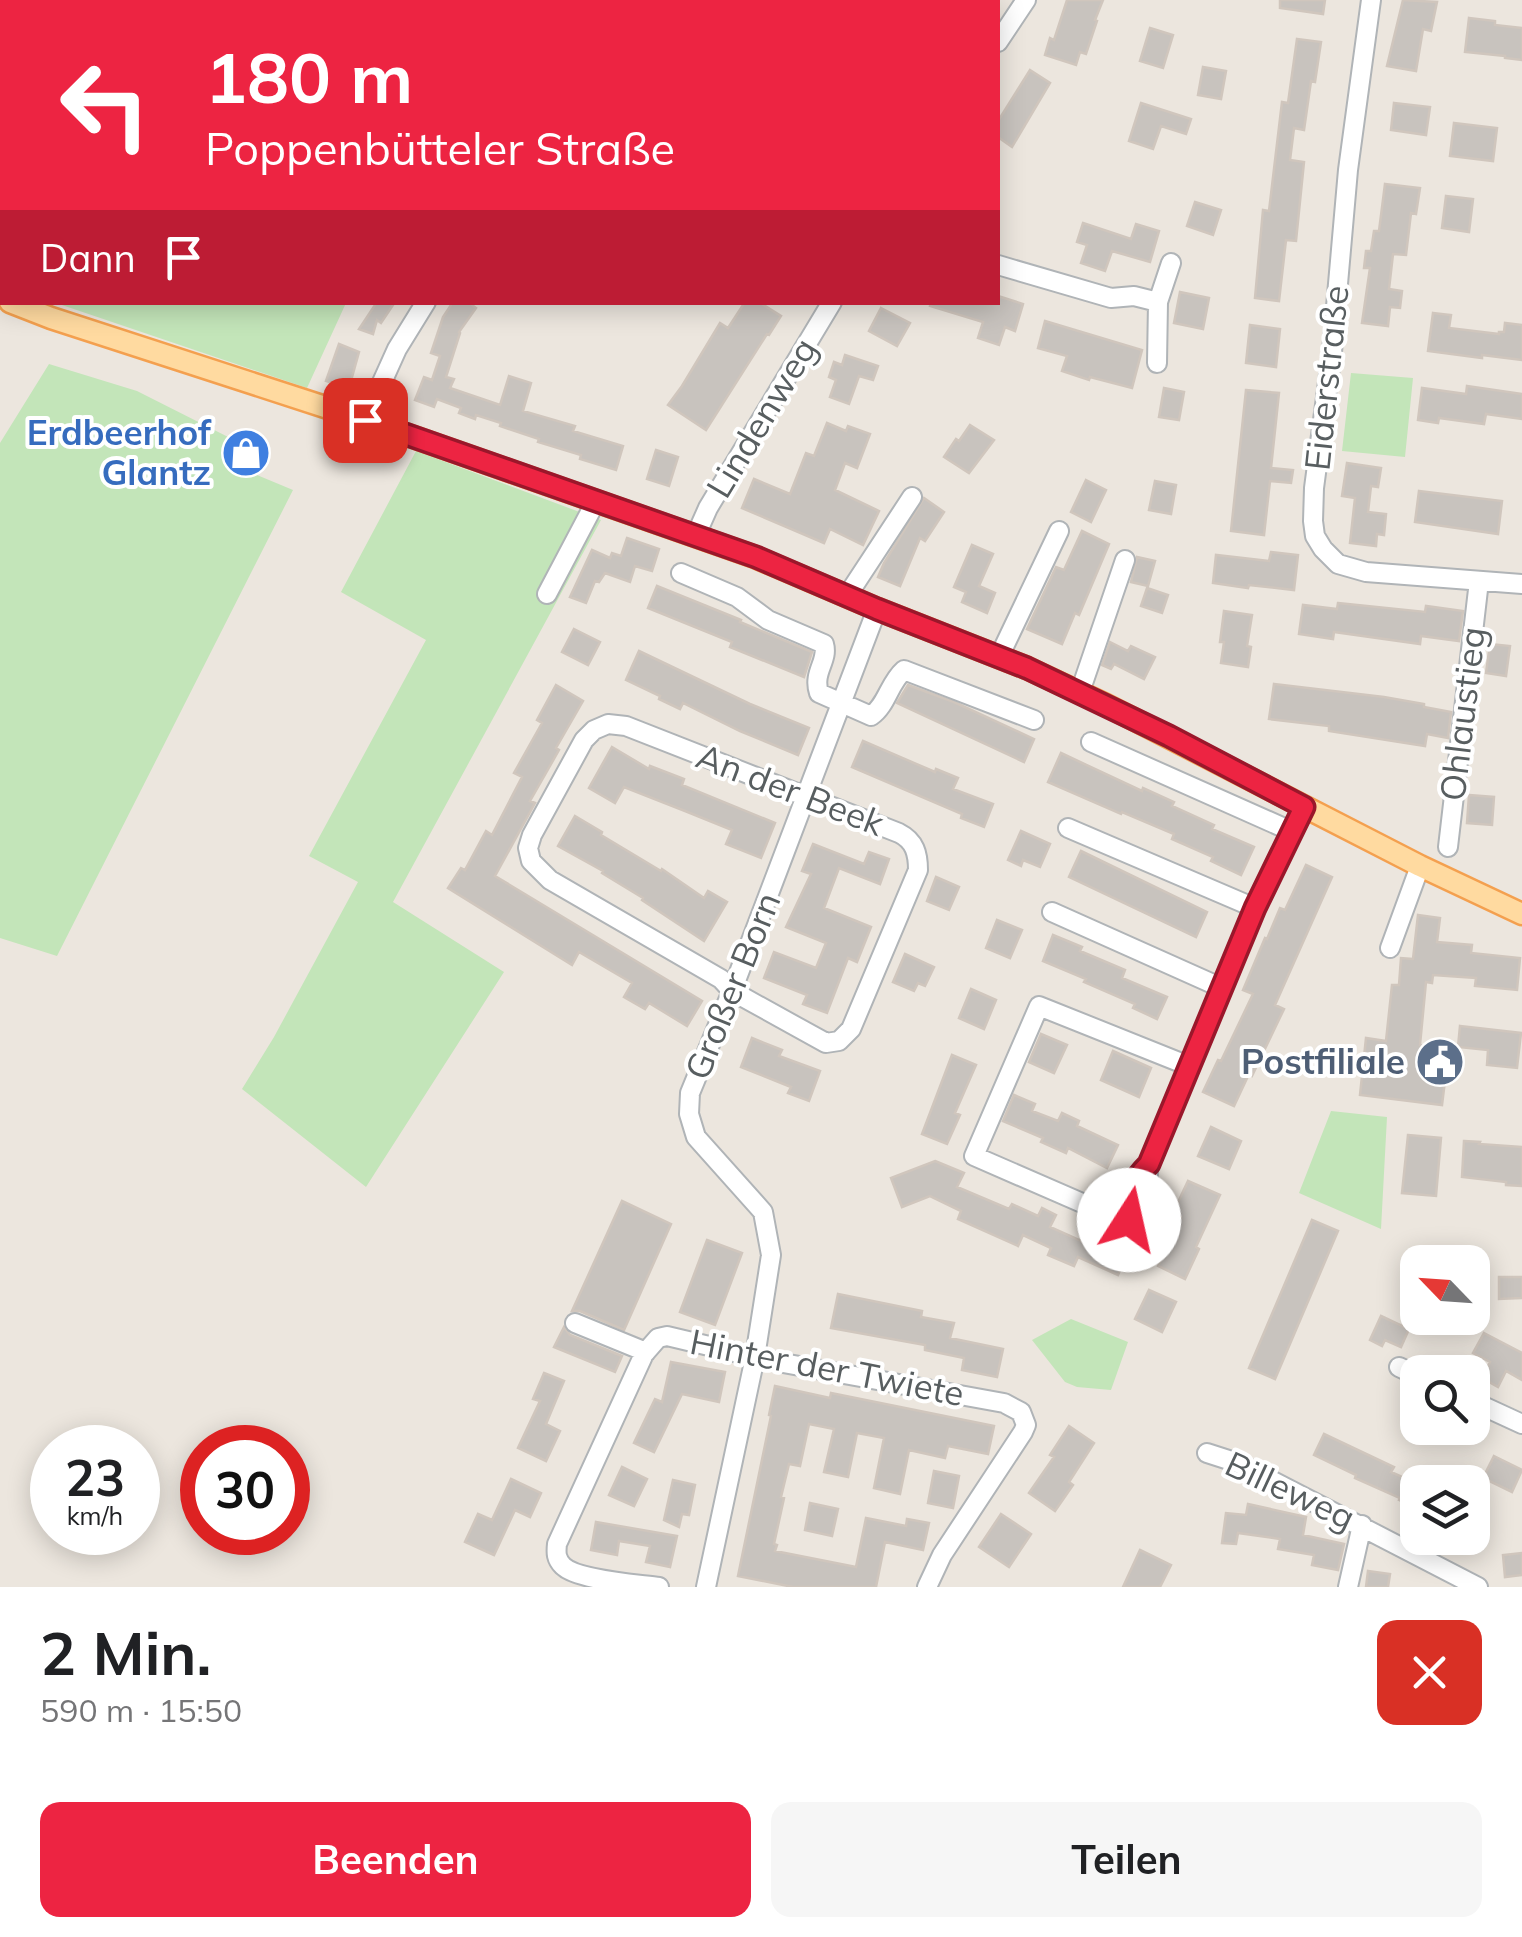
<!DOCTYPE html>
<html lang="de">
<head>
<meta charset="utf-8">
<style>
	:root { --surface:#fff; --page:#f6f6f6; --text:#202124; --muted:#757577; --accent:#ed2442 }
	body { margin:0; font-family:Mulish,sans-serif; background:var(--page); color:var(--text); height:100vh; display:flex; flex-direction:column; font-size:38px; white-space:nowrap }
	* { box-sizing:border-box; margin:0 }
	p { font-size:32px; color:var(--muted) }
	.icon { flex:none; width:55px; height:55px; fill:none; stroke:currentColor; stroke-width:2; stroke-linecap:round; stroke-linejoin:round }
	.map { position:relative; height:1587px; overflow:hidden }
	.sheet { display:flex; flex-direction:column; background:var(--surface); flex:1 }
	.sheet>* { flex:none }
	.banner { position:absolute; left:0px; top:0px; width:1000px; height:305px; box-shadow:0 5px 25px #0003; background:#ed2442; color:#fff; overflow:hidden }
	.needle { width:65px; rotate:295deg }
	.buttons { position:absolute; left:1400px; top:1245px; display:grid; gap:20px }
	.buttons a { display:grid; place-items:center; width:90px; height:90px; border-radius:20px; background:var(--surface); box-shadow:0 5px 25px #0003; font-size:50px }
	.speed { position:absolute; left:30px; top:1425px; display:flex; gap:20px; font-size:50px; font-weight:700; text-align:center }
	.speed>* { display:grid; place-content:center; width:130px; height:130px; border-radius:50%; background:var(--surface); box-shadow:0 5px 25px #0003; line-height:1 }
	.speed small { font-size:25px; font-weight:400 }
	.speed .limit { border:15px solid #d22; background:#fff; color:#111 }
	.pin { position:absolute; display:grid; place-items:center; width:85px; height:85px; color:#fff; margin:-42px; border-radius:20px; box-shadow:0 5px 15px #0006 }
	.me { position:absolute; width:110px; margin:-55px; rotate:10deg; stroke-linejoin:round; filter:drop-shadow(0 0 8px #0008) }
	.turn { display:flex; align-items:center; gap:35px; height:210px; padding:0 40px; font-size:45px }
	.turn .icon { width:130px; height:130px; stroke-width:2.5 }
	.turn b { display:block; font-size:70px; line-height:85px }
	.then { display:flex; align-items:center; height:95px; padding:0 40px; background:#0003; gap:20px; font-size:38px }
	.round { display:grid; place-items:center; flex:none; width:105px; height:105px; border-radius:20px; background:var(--page) }
	.overview { display:flex; align-items:center; justify-content:space-between; height:170px; padding:0 40px }
	h1 { font-size:60px; font-weight:700; line-height:75px }
	.button { display:flex; gap:20px; margin-top:auto; padding:20px 40px }
	.button a { flex:1; height:115px; border-radius:20px; background:var(--accent); color:#fff; font-size:40px; font-weight:700; line-height:115px; text-align:center }
	.button a+a { background:var(--page); color:var(--text) }
	.map>svg:first-child { display:block }
	.green { fill:#c3e5b9 }
	.building { fill:#c8c3be; stroke:#d0c6bd; stroke-width:2.5 }
	.lines { fill:none; stroke-linecap:round; stroke-linejoin:round }
	.minor-casing { stroke:#b0b4b7; stroke-width:22 }
	.major-casing { stroke:#f4a04f; stroke-width:25 }
	.minor { stroke:#fff; stroke-width:18 }
	.major { stroke:#ffdaa0; stroke-width:20 }
	.route-casing { stroke:#9a172b; stroke-width:25 }
	.route { stroke:#ed2442; stroke-width:18 }
	.labels { text-anchor:middle; stroke-width:8; stroke-linejoin:round; paint-order:stroke }
	.street-label { font-size:35px; fill:#585e60; stroke:#fff }
	.shop-label { font-size:35px; font-weight:bold; fill:#366cbe; stroke:#fff; text-anchor:end }
	.service-label { font-size:35px; font-weight:bold; fill:#4e5e75; stroke:#fff; text-anchor:end }
</style>
</head>
<body>
<div class="map">
<svg width="1522" height="1587" viewBox="0 0 1522 1587">
	<rect width="100%" height="100%" fill="#ece6de"/>
	<!-- green -->
	<path class="green" d="M115 0H471L470 2H113Z
		M56 303H346L307 388Z
		M49 364 137 391 242 444 233 465 293 490 57 956 0 938V443Z
		M1351 373 1413 378 1405 457 1342 451Z
		M416 451 601 520 393 902 504 972 366 1187 242 1089 274 1037 358 882 309 856 426 640 341 592Z
		M1331 1111 1387 1117 1381 1229 1299 1193Z
		M1071 1319 1128 1342 1111 1390 1077 1387 1065 1382 1032 1340Z"/>
	<!-- building -->
	<path class="building" d="M1067 0H1103L1095 20 1097 21 1086 54 1080 52 1076 65 1045 55 1050 38 1054 40Z
		M1280 0H1325L1323 14 1280 8Z
		M1403 0 1437 2 1431 31 1423 29 1416 71 1387 66Z
		M1469 18 1495 21V25L1522 28V60L1505 58V56L1465 52Z
		M1150 28 1173 35 1163 68 1140 61Z
		M1297 39 1321 42 1315 82 1311 81 1304 130 1294 128 1290 160 1304 162 1296 241 1286 240 1279 301 1255 298 1263 210 1269 211 1282 102 1288 103Z
		M1203 67 1226 71 1221 99 1198 95Z
		M1030 70 1050 83 1012 147 998 137V121Z
		M1141 103 1191 119 1186 134 1161 126 1153 149 1129 141Z
		M1394 103 1430 107 1426 135 1391 130Z
		M1454 123 1497 128 1493 161 1450 156Z
		M1385 184 1420 188 1416 214 1411 213 1406 255 1393 254 1389 289 1402 291 1400 308 1390 307 1388 326 1362 323 1370 268H1364L1366 251H1371L1374 231H1379Z
		M1446 196 1473 199 1469 232 1442 228Z
		M1195 202 1221 210 1213 235 1187 226Z
		M1083 223 1131 239 1136 224 1159 231 1150 262 1112 251 1105 271 1081 263 1087 245 1077 242Z
		M1180 292 1209 298 1203 329 1174 323Z
		M998 296 1023 304 1015 331 1005 327 999 345 978 338 983 322 930 306 931 302H998Z
		M377 302H395L381 323 377 320 373 334 359 329Z
		M453 302H468L476 308 459 332 460 333 446 377 454 379 450 388 500 405 509 376 531 383 523 411 575 426 573 431 623 446 616 470 580 459 581 455 538 442 539 439 500 426 501 423 476 415 475 419 459 413 461 408 437 399 434 407 415 400 424 377 432 380 440 356 431 353 443 317Z
		M745 302H759L781 316 769 335 767 334 706 430 668 405 682 386 720 323 728 328Z
		M881 308 910 323 897 346 869 331Z
		M1433 313 1451 315 1449 328 1499 334V332H1504L1505 323 1522 325V360L1482 355V358L1428 351Z
		M1045 321 1142 350 1132 388 1090 377 1089 380 1062 371 1067 356 1038 348Z
		M1250 325 1280 329 1276 367 1246 363Z
		M339 344 359 352 349 388 326 381Z
		M845 355 878 366 873 380 859 376 849 404 830 397 836 380 829 377 834 362 842 365Z
		M1467 386 1522 394V419L1486 414 1484 424 1439 418 1438 423 1418 420 1422 388 1466 394Z
		M1164 388 1184 392 1179 420 1159 417Z
		M1246 390 1279 393 1271 468 1293 470 1291 483 1270 481 1264 535 1231 531Z
		M827 423 846 431 848 426 870 434 857 468 845 463 835 490 879 511 863 545 830 529 824 543 742 508 754 479 790 494 806 453 814 456Z
		M970 425 994 440 969 473 944 457 956 439 959 441Z
		M656 450 678 457 669 486 647 479Z
		M1347 463 1381 468 1378 487 1371 486 1368 512 1386 514 1384 535 1377 534 1376 546 1350 543 1355 498 1342 496Z
		M1086 480 1106 490 1091 522 1071 512Z
		M1155 481 1176 485 1171 514 1149 510Z
		M1419 491 1502 501 1498 534 1415 522Z
		M924 498 944 512 925 541 920 538 900 586 878 577 884 563Z
		M1082 531 1109 544 1079 615 1075 613 1062 644 1027 629 1056 567 1064 570Z
		M627 538 659 549 652 571 635 566 630 582 605 573 599 582 595 581 586 603 570 597 592 550 610 558 612 553 621 556Z
		M972 545 993 554 979 586 995 593 987 613 962 602 966 592 954 587Z
		M1271 552 1298 555 1294 590 1249 585 1248 588 1213 583 1216 555 1269 561Z
		M1137 557 1155 561 1148 586 1131 582Z
		M657 586 741 620 740 622 812 652 804 677 730 647 732 642 648 608Z
		M1147 588 1168 595 1162 613 1141 606Z
		M1338 603 1425 612 1426 606 1463 611 1459 641 1421 636 1420 644 1334 632 1333 639 1299 634 1303 605 1337 609Z
		M1224 611 1252 615 1247 646 1251 647 1248 667 1221 663 1224 642H1220Z
		M574 629 600 642 588 665 562 652Z
		M1110 642 1128 651 1131 646 1155 657 1144 679 1114 664 1111 669 1102 665Z
		M1490 644 1510 646 1506 676 1486 673Z
		M639 651 750 704 809 728 798 755 740 731 683 703 680 709 659 699 660 696 626 680Z
		M1274 684 1384 697 1424 704V707L1451 712 1448 738 1427 734 1425 746 1329 731V726L1269 719Z
		M556 685 583 701 556 748 559 750 530 801 535 803 495 876 702 1001 687 1026 649 1003 645 1009 624 997 632 983 579 952 572 965 448 888 461 868 465 870 486 831 492 835 522 777 514 773 542 723 537 720Z
		M908 685 954 702 1034 739 1024 762 897 703Z
		M863 741 935 772 936 769 958 778 953 789 993 804 984 827 961 818 962 814 852 767Z
		M612 747 649 769 650 766 684 779 682 785 775 823 761 858 726 844 732 830 685 811 624 787 615 803 589 788Z
		M1061 753 1142 791 1143 788 1174 802 1172 806 1214 825 1212 829 1254 847 1241 875 1211 861 1213 857 1172 839 1174 834 1122 812 1121 814 1048 782Z
		M1469 795 1494 797 1492 825 1467 823Z
		M575 816 602 832 601 835 661 871 662 869 704 898 708 891 727 902 704 941 642 900 643 898 602 873 603 871 558 846Z
		M1021 831 1050 844 1040 867 1023 860 1021 866 1008 860Z
		M813 844 864 864 869 852 889 859 880 884 839 868 824 908 871 927 857 962 848 958 827 1013 803 1004 807 995 764 978 774 952 816 968 826 943 786 927 811 874 802 871Z
		M1081 851 1207 912 1196 937 1069 877Z
		M1306 865 1332 877 1275 1005 1284 1009 1252 1076 1249 1074 1234 1106 1203 1092 1218 1060 1221 1061 1253 994 1243 990 1265 938 1267 939 1280 908 1285 910Z
		M936 877 959 887 949 910 927 901Z
		M1418 915 1440 918 1437 942 1472 945 1471 953 1520 958 1517 990 1475 986 1476 978 1433 975 1432 983 1426 982 1420 1045 1449 1048 1442 1105 1360 1095 1366 1038 1386 1041 1392 985H1399L1401 958 1413 959Z
		M997 920 1022 930 1010 958 986 948Z
		M1053 935 1082 947 1080 951 1125 970 1122 978 1167 997 1157 1019 1133 1008 1135 1004 1084 982 1086 979 1043 961Z
		M905 954 934 967 925 986 918 983 914 991 893 982Z
		M971 989 996 1000 984 1029 959 1018Z
		M1460 1026 1521 1033 1517 1068 1487 1065 1488 1050 1458 1047Z
		M1041 1034 1067 1045 1054 1073 1029 1062Z
		M752 1038 782 1050 779 1056 820 1071 809 1101 788 1093 791 1087 741 1067Z
		M1113 1051 1151 1068 1139 1097 1101 1080Z
		M952 1055 976 1065 955 1113 960 1115 947 1144 922 1134Z
		M1014 1095 1035 1104 1032 1111 1058 1121 1062 1113 1079 1121 1077 1126 1118 1145 1107 1168 1068 1148 1066 1153 1041 1142 1043 1138 1003 1121Z
		M1211 1127 1241 1141 1229 1169 1198 1156Z
		M1408 1135 1441 1138 1436 1196 1402 1193Z
		M1464 1141 1480 1142 1479 1144 1522 1147V1186L1506 1185V1182L1462 1177Z
		M935 1161 964 1173 957 1187 1009 1209 1012 1204 1038 1216 1042 1208 1056 1215 1050 1227 1099 1249 1103 1241 1128 1252 1118 1275 1078 1257 1074 1266 1048 1255 1051 1248 1023 1235 1018 1246 958 1219 961 1211 930 1196 902 1207 891 1178Z
		M1188 1181 1220 1195 1196 1247 1199 1249 1185 1279 1158 1266 1181 1217 1173 1213Z
		M622 1201 671 1224 624 1330 580 1311H572Z
		M1312 1220 1338 1231 1275 1379 1249 1368Z
		M707 1240 742 1253 715 1325 680 1312Z
		M1499 1277H1522V1298L1499 1299Z
		M1149 1290 1176 1302 1162 1332 1135 1319Z
		M838 1294 922 1311 921 1317 954 1323 950 1338 1003 1349 997 1377 962 1370 964 1358 925 1350V1345L831 1328Z
		M1381 1316 1409 1329 1401 1347 1385 1340 1382 1346 1370 1340Z
		M564 1327 570 1335 622 1356 615 1372 554 1347Z
		M1484 1333 1522 1353V1380L1506 1371 1498 1387 1482 1378 1490 1362 1473 1353Z
		M671 1362 725 1372 719 1402 682 1394 654 1452 634 1443 655 1399 662 1402Z
		M544 1373 564 1381 546 1424 560 1431 546 1461 518 1448 540 1401 533 1399Z
		M775 1386 830 1398 831 1393 994 1426 988 1454 948 1446 945 1458 909 1450 900 1494 874 1488 884 1438 857 1433 848 1477 824 1472 834 1429 809 1424 800 1466 789 1464 781 1497 784 1498 774 1544 777 1545 775 1551 856 1567 866 1518 906 1526 907 1519 929 1523 923 1550 885 1542 876 1587H793L738 1576 771 1416 769 1415Z
		M1069 1426 1094 1443 1069 1482 1073 1485 1055 1511 1029 1493 1054 1457 1050 1455Z
		M1324 1434 1394 1467 1391 1472 1418 1484V1509L1399 1500 1400 1498 1355 1478 1356 1475 1314 1455Z
		M1494 1456 1522 1470 1512 1492 1483 1478Z
		M622 1467 647 1479 634 1506 609 1495Z
		M934 1471 959 1476 953 1508 928 1503Z
		M511 1479 541 1493 530 1517 515 1510 494 1555 465 1542 478 1514 492 1520Z
		M673 1480 695 1485 689 1515 682 1514 679 1527 664 1520Z
		M810 1503 838 1509 832 1536 805 1530Z
		M1248 1504 1306 1517 1303 1535 1344 1544 1338 1570 1312 1565 1314 1555 1278 1549 1280 1539 1238 1533 1236 1544 1222 1543 1226 1513 1246 1515Z
		M1001 1514 1031 1534 1009 1567 979 1547Z
		M596 1522 677 1536 670 1567 646 1562 650 1546 619 1541 617 1555 591 1550Z
		M1140 1550 1171 1565 1160 1587H1123Z
		M1522 1553V1575L1505 1577 1503 1555Z
		M1368 1571 1390 1574 1388 1587H1366Z"/>
	<g class="lines">
		<!-- minor casing -->
		<g class="minor-casing">
			<path id="minor" d="M966 0 968 2
				M1371 0 1348 170 1332 352 1314 488 1313 521 1315 536 1323 549 1338 564 1366 572 1522 584
				M107 2 109 0
				M617 2 618 0
				M998 42 1026 0
				M0 86 2 85
				M998 265 1111 298 1134 296 1158 302
				M1157 363 1158 302 1171 263
				M365 420 397 349 426 302
				M696 535 708 508 832 302
				M681 573 737 597 768 620 824 644C829 661 812 672 819 693L871 716C887 705 889 683 904 670L1034 720
				M547 594 596 501
				M847 596 912 497
				M999 657 1059 531
				M1080 692 1125 560
				M608 724 626 726 899 833C915 841 918 854 918 870L851 1029 839 1041 826 1043 732 991 721 979 550 880 531 861 528 848 532 835 584 740 594 730Z
				M1091 742 1291 831
				M1068 828 1255 908
				M1448 847 1479 581
				M1052 912 1222 988
				M1390 948 1420 866
				M1149 1164C1135 1178 1123 1195 1123 1216L1129 1221 1143 1215C1156 1195 1144 1184 1149 1164L1255 908 1304 807
				M1123 1216 1089 1206 974 1156 1039 1006 1189 1066
				M575 1323 646 1352
				M1399 1367 1418 1376
				M1472 1401 1522 1424
				M1207 1453 1238 1463 1478 1587
				M659 1587C638 1584 577 1580 563 1566 556 1559 556 1553 557 1544L644 1354 658 1338 667 1336 772 1361 1004 1403 1021 1412 1026 1425 1023 1432 942 1555 927 1587
				M706 1587 755 1357 771 1255 763 1212 696 1137 689 1114 690 1093 732 991 877 609
				M1348 1587 1362 1525"/>
		</g>
		<!-- major casing -->
		<g class="major-casing">
			<path id="major" d="M10 302 51 318 365 420 755 557 877 609 1027 668 1106 705 1420 866 1522 914"/>
		</g>
		<!-- minor -->
		<use href="#minor" class="minor"/>
		<!-- major -->
		<use href="#major" class="major"/>
	</g>
	<g class="lines">
		<!-- route casing -->
		<g class="route-casing">
			<path id="route" d="M365 420 756 557 877 609 1027 668 1169 736 1304 807 1255 908 1149 1164C1135 1178 1123 1195 1124 1216L1129 1220"/>
		</g>
		<!-- route -->
		<use href="#route" class="route"/>
	</g>
	<!-- icons -->
	<defs>
		<g id="shop-disc" transform="scale(2.5)"><circle r="9.5" fill="#3f7fe0" stroke="#fff"/><path d="M-5-2.5h2.3a2.7 3.5 0 0 1 5.4 0H5L5.5 6h-11ZM-1.5-2.5h3a1.5 2.3 0 0 0-3 0Z" fill="#fff"/></g>
		<g id="civic-disc" transform="scale(2.5)"><circle r="9.5" fill="#5c6f8a" stroke="#fff"/><path d="M-.6-6.5H3V-4.5H.6V-3L4-1V1h2V6H-6V1h2V-1L-.6-3ZM-1.2 2.5V6h2.4V2.5Z" fill="#fff"/></g>
	</defs>
	<g fill-rule="evenodd">
		<use href="#shop-disc" x="246" y="453"/>
		<use href="#civic-disc" x="1440" y="1062"/>
	</g>
	<g class="labels">
		<!-- street labels -->
		<g class="street-label">
			<text transform="translate(1327 378) rotate(-84)" y="12">Eiderstraße</text>
			<text transform="translate(762 418) rotate(-59)" y="12">Lindenweg</text>
			<text transform="translate(1463 714) rotate(-83)" y="12">Ohlaustieg</text>
			<text transform="translate(790 790) rotate(21)" y="12">An der Beek</text>
			<text transform="translate(733 986) rotate(-68)" y="12">Großer Born</text>
			<text transform="translate(827 1368) rotate(11)" y="12">Hinter der Twiete</text>
			<text transform="translate(1290 1491) rotate(25)" y="12">Billeweg</text>
		</g>
		<!-- shop labels -->
		<g class="shop-label">
			<text x="211" y="445">Erdbeerhof<tspan x="211" dy="40">Glantz</tspan></text>
		</g>
		<!-- service labels -->
		<g class="service-label">
			<text x="1405" y="1074">Postfiliale</text>
		</g>
	</g>
</svg>
<div class="buttons">
<a><svg class="needle" viewBox="-14 -14 28 28"><path d="M0-13l5 13h-10z" fill="#e53935"/><path d="M0 13l5-13h-10z" fill="#757577"/></svg></a>
<a><svg class="icon" aria-label="search" viewBox="0 0 24 24"><circle cx="10" cy="10" r="6"/><path d="M15 15l6 6"/></svg></a>
<a><svg class="icon" aria-label="layers" viewBox="0 0 24 24"><path d="M12 4l9 5-9 5-9-5zM3 14l9 5 9-5"/></svg></a>
</div>
<div class="speed"><div>23<small>km/h</small></div><div class="limit">30</div></div>
<div class="pin" style="left:365px;top:420px;background:#d93025"><svg class="icon" aria-label="arrive" viewBox="0 0 24 24"><path d="M6 21V4h12l-3 4 3 4H6"/></svg></div>
<svg class="me" style="left:1129px;top:1220px" viewBox="-20 -20 40 40"><circle r="19" fill="#fff"/><path d="M0-13L10 11 0 6-10 11z" fill="#ed2442"/></svg>
<div class="banner">
<div class="turn"><svg class="icon" aria-label="left" viewBox="0 0 24 24"><path d="M17 20v-9H6M10 6l-5 5 5 5"/></svg><div><b>180 m</b>Poppenbütteler Straße</div></div>
<div class="then">Dann<svg class="icon" aria-label="arrive" viewBox="0 0 24 24"><path d="M6 21V4h12l-3 4 3 4H6"/></svg></div>
</div>
</div>
<section class="sheet">
<div class="overview"><div><h1>2 Min.</h1><p>590 m · 15:50</p></div><a class="round" style="background:#d93025;color:#fff"><svg class="icon" aria-label="close" viewBox="0 0 24 24"><path d="M6 6l12 12M18 6L6 18"/></svg></a></div>
<div class="button"><a>Beenden</a><a>Teilen</a></div>
</section>
</body>
</html>
